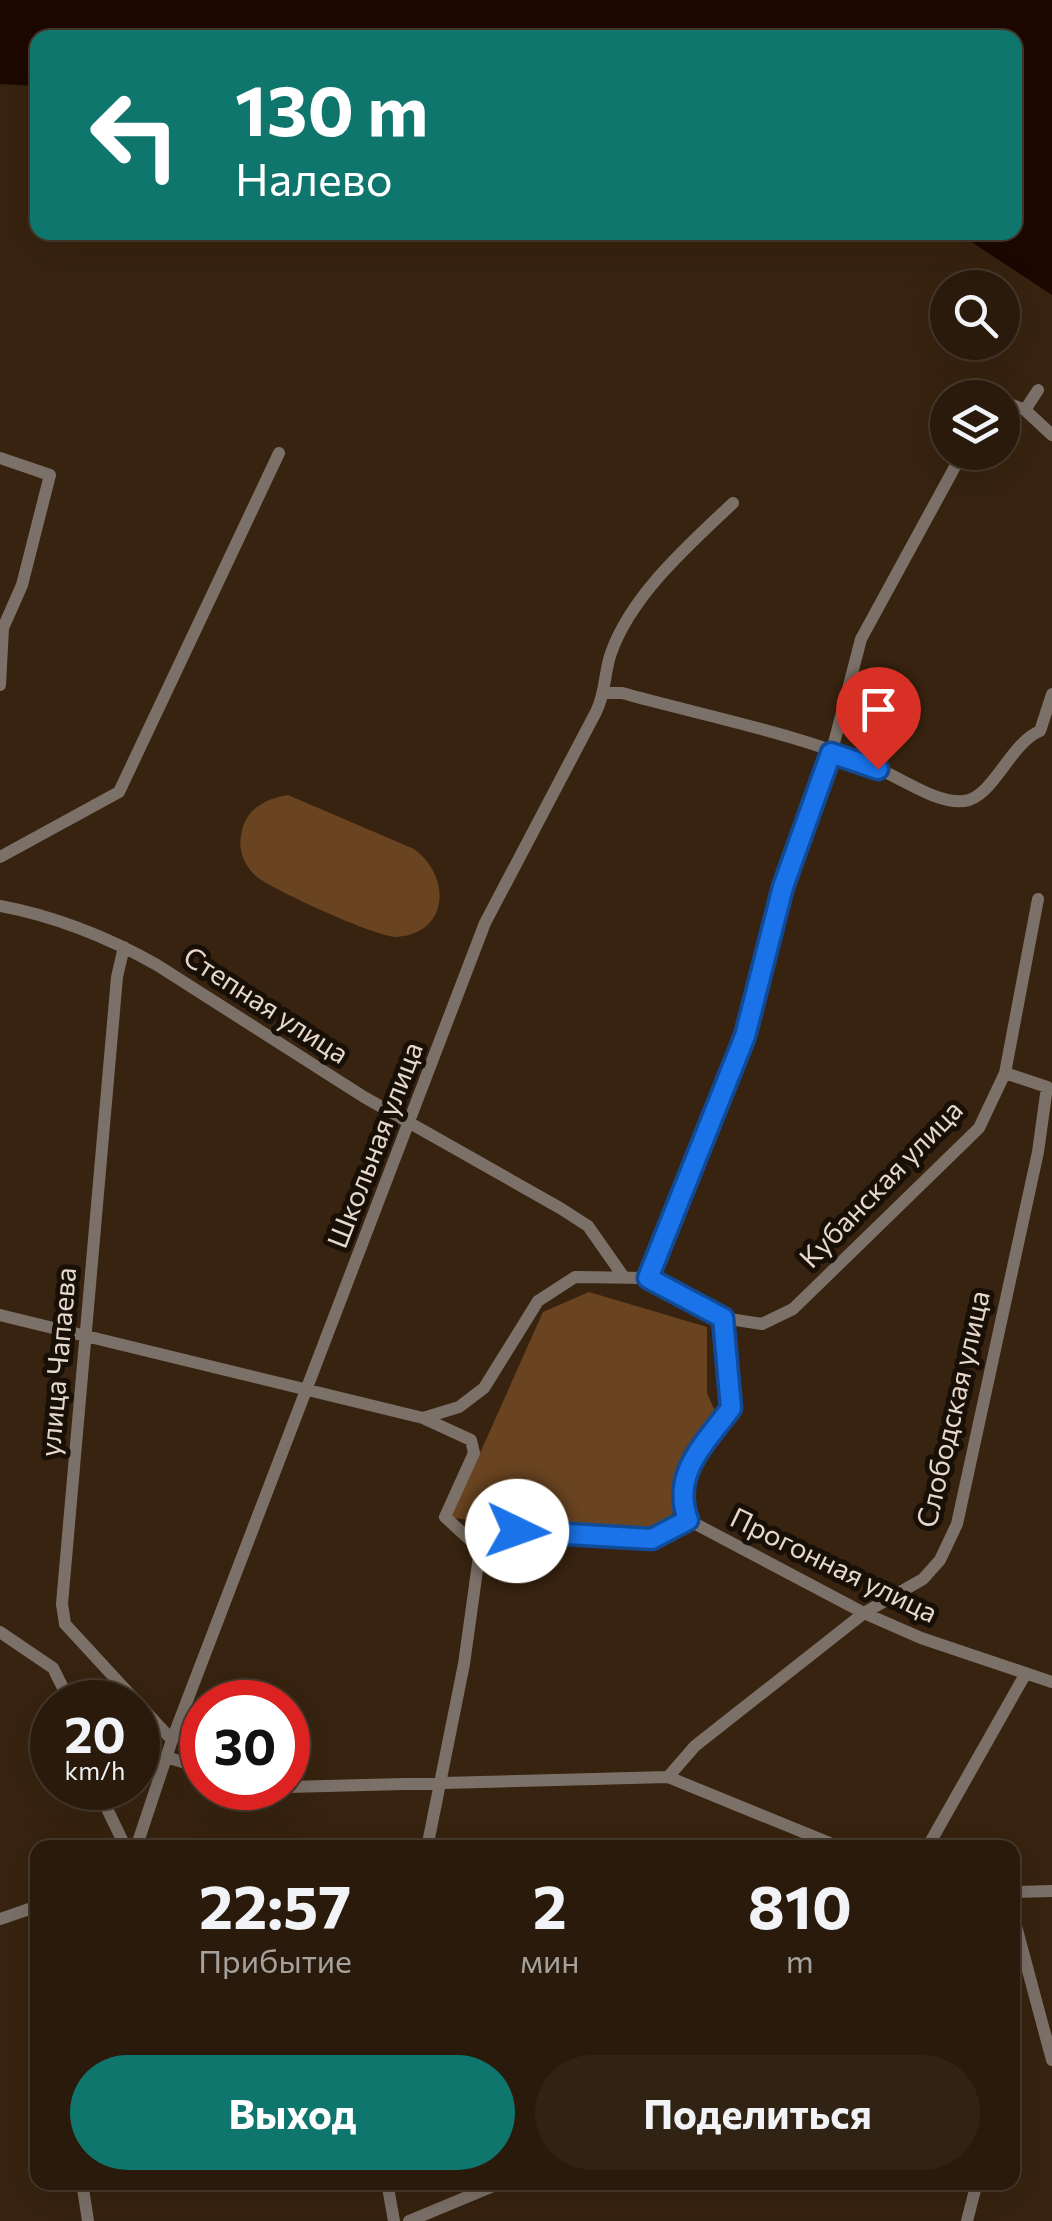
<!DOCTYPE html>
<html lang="ru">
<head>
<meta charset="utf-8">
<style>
	:root { --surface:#291a0b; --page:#312314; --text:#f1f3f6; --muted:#a5a19d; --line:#45382c; --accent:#0f766e }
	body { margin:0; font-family:Commissioner,sans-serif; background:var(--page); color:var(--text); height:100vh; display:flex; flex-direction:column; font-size:38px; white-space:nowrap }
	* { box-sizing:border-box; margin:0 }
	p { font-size:32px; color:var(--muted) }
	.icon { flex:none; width:55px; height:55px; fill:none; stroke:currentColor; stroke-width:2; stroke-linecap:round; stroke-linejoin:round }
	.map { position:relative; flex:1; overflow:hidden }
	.side { position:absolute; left:30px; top:1840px; width:990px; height:350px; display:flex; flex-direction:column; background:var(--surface); border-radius:20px; box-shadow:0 10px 40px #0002,0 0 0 2px var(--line) }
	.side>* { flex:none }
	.banner { position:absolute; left:30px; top:30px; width:992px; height:210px; border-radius:20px; box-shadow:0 10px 40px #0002,0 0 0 2px var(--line); background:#0f766e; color:#fff; overflow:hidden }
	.controls { position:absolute; left:930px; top:270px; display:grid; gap:20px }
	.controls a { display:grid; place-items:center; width:90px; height:90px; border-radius:50%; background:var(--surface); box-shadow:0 10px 40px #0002,0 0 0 2px var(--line); font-size:50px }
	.speed { position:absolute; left:30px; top:1680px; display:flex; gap:20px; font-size:50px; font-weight:700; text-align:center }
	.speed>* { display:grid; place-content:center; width:130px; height:130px; border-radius:50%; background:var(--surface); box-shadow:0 10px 40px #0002,0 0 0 2px var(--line); line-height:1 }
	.speed small { font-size:25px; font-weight:400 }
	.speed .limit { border:15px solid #d22; background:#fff; color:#111 }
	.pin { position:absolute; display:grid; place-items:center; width:85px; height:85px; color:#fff; margin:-102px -42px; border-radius:50% 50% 50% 0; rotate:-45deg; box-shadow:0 0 10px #0007 }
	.pin .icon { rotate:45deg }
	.me { position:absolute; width:110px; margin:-55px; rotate:93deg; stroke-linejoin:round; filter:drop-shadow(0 0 8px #0008) }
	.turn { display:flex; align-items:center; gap:35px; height:210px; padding:0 40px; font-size:45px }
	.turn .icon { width:130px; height:130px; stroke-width:2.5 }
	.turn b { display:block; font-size:70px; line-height:85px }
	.eta { display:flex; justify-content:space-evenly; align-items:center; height:170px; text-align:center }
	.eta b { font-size:60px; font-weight:700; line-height:70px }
	.cta { display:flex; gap:20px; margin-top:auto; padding:20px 40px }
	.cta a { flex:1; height:115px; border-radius:60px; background:var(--accent); color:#fff; font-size:40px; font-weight:700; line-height:115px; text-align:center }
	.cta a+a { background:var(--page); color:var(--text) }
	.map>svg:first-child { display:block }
	.green { fill:#6a4420 }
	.water { fill:#1c0800 }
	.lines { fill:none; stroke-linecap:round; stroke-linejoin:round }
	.minor { stroke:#7c7168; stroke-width:12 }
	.route-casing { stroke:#114b97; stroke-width:25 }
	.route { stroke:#1a73e8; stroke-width:18 }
	.labels { text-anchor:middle; stroke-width:10; stroke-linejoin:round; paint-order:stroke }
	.street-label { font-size:28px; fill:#e6d8cc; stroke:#180f07 }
</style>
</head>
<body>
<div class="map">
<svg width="1052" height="2221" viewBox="0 0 1052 2221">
	<rect width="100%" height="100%" fill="#37230f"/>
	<!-- green -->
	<path class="green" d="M288 795 414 849C451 876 450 933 397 937 378 938 273 890 257 877 245 867 238 851 241 836 244 810 264 799 288 795Z
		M589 1292 707 1327V1393L715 1411 692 1439 669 1527 660 1537 451 1518 543 1312Z"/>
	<!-- water -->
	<path class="water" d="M0 0H1052V295L958 233 1015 232V38H38L37 86 0 84Z"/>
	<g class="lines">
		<!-- minor -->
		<path class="minor" d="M1002 401 1025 410 1038 390
			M1025 410 1052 435
			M0 458 50 475 22 585 3 628 0 685
			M605 693H622C705 716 809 736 885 772 907 782 939 804 964 801 993 798 1010 743 1040 731L1052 694
			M0 857 119 792 279 453
			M0 906C54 916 109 938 157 965L364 1097 560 1208 588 1226 623 1276
			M124 947 117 977 62 1604 65 1624 172 1740
			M649 1278 745 1036 783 887 827 770 861 639 963 452
			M0 1315 423 1418 471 1440 474 1453 445 1517 480 1549
			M723 1318 762 1324 793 1309 979 1128 1005 1073 1038 899
			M423 1418 459 1407 484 1388 538 1301 575 1277 649 1278 723 1318 731 1408C705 1444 671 1473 688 1520
			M480 1549 517 1531 652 1539 688 1520 864 1613 921 1638 1052 1682
			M0 1632 53 1668 70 1702
			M166 1757 202 1768
			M668 1777 695 1746 864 1613 923 1579 940 1560 957 1524 1038 1152 1047 1087 1005 1073
			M288 1787 668 1777 842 1848
			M97 1788 126 1848
			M136 1848 172 1740 485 923 596 712C606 692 604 673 611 653 632 594 689 545 733 503
			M427 1848 464 1664 480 1549
			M927 1848 1026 1673
			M1012 1892 1052 1891
			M1012 1911 1052 2060
			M0 1919 38 1906
			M82 2182 88 2221
			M387 2182 394 2221
			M409 2221 503 2182
			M967 2221 977 2182"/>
	</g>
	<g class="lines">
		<!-- route casing -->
		<g class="route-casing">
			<path id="route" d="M517 1531 652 1539 688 1520C671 1473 705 1444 731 1408L723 1318 648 1278 745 1036 783 887 831 753 878 769"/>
		</g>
		<!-- route -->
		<use href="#route" class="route"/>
	</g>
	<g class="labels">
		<!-- street labels -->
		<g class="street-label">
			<text transform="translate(266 1005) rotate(33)" y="10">Степная улица</text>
			<text transform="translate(375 1145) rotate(-69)" y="10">Школьная улица</text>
			<text transform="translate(881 1184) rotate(-46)" y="10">Кубанская улица</text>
			<text transform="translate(58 1362) rotate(-85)" y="10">улица Чапаева</text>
			<text transform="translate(953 1409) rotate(-77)" y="10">Слободская улица</text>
			<text transform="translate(834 1565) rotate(26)" y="10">Прогонная улица</text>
		</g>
	</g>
</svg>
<div class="controls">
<a><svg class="icon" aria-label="search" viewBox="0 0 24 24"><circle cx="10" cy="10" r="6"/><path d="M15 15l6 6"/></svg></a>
<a><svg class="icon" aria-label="layers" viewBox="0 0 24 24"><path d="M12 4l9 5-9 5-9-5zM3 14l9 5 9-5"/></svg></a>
</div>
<div class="speed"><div>20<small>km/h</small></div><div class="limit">30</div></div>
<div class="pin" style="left:878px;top:769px;background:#d93025"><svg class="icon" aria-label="arrive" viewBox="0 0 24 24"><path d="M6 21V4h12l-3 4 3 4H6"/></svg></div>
<svg class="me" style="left:517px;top:1531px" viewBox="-20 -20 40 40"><circle r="19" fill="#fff"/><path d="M0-13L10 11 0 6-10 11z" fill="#1a73e8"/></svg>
<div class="banner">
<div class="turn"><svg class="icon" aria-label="left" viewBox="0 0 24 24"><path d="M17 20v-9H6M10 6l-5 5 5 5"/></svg><div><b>130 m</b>Налево</div></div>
</div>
<section class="side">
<div class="eta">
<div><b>22:57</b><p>Прибытие</p></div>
<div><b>2</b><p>мин</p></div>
<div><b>810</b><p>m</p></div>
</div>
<div class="cta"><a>Выход</a><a>Поделиться</a></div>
</section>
</div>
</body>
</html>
